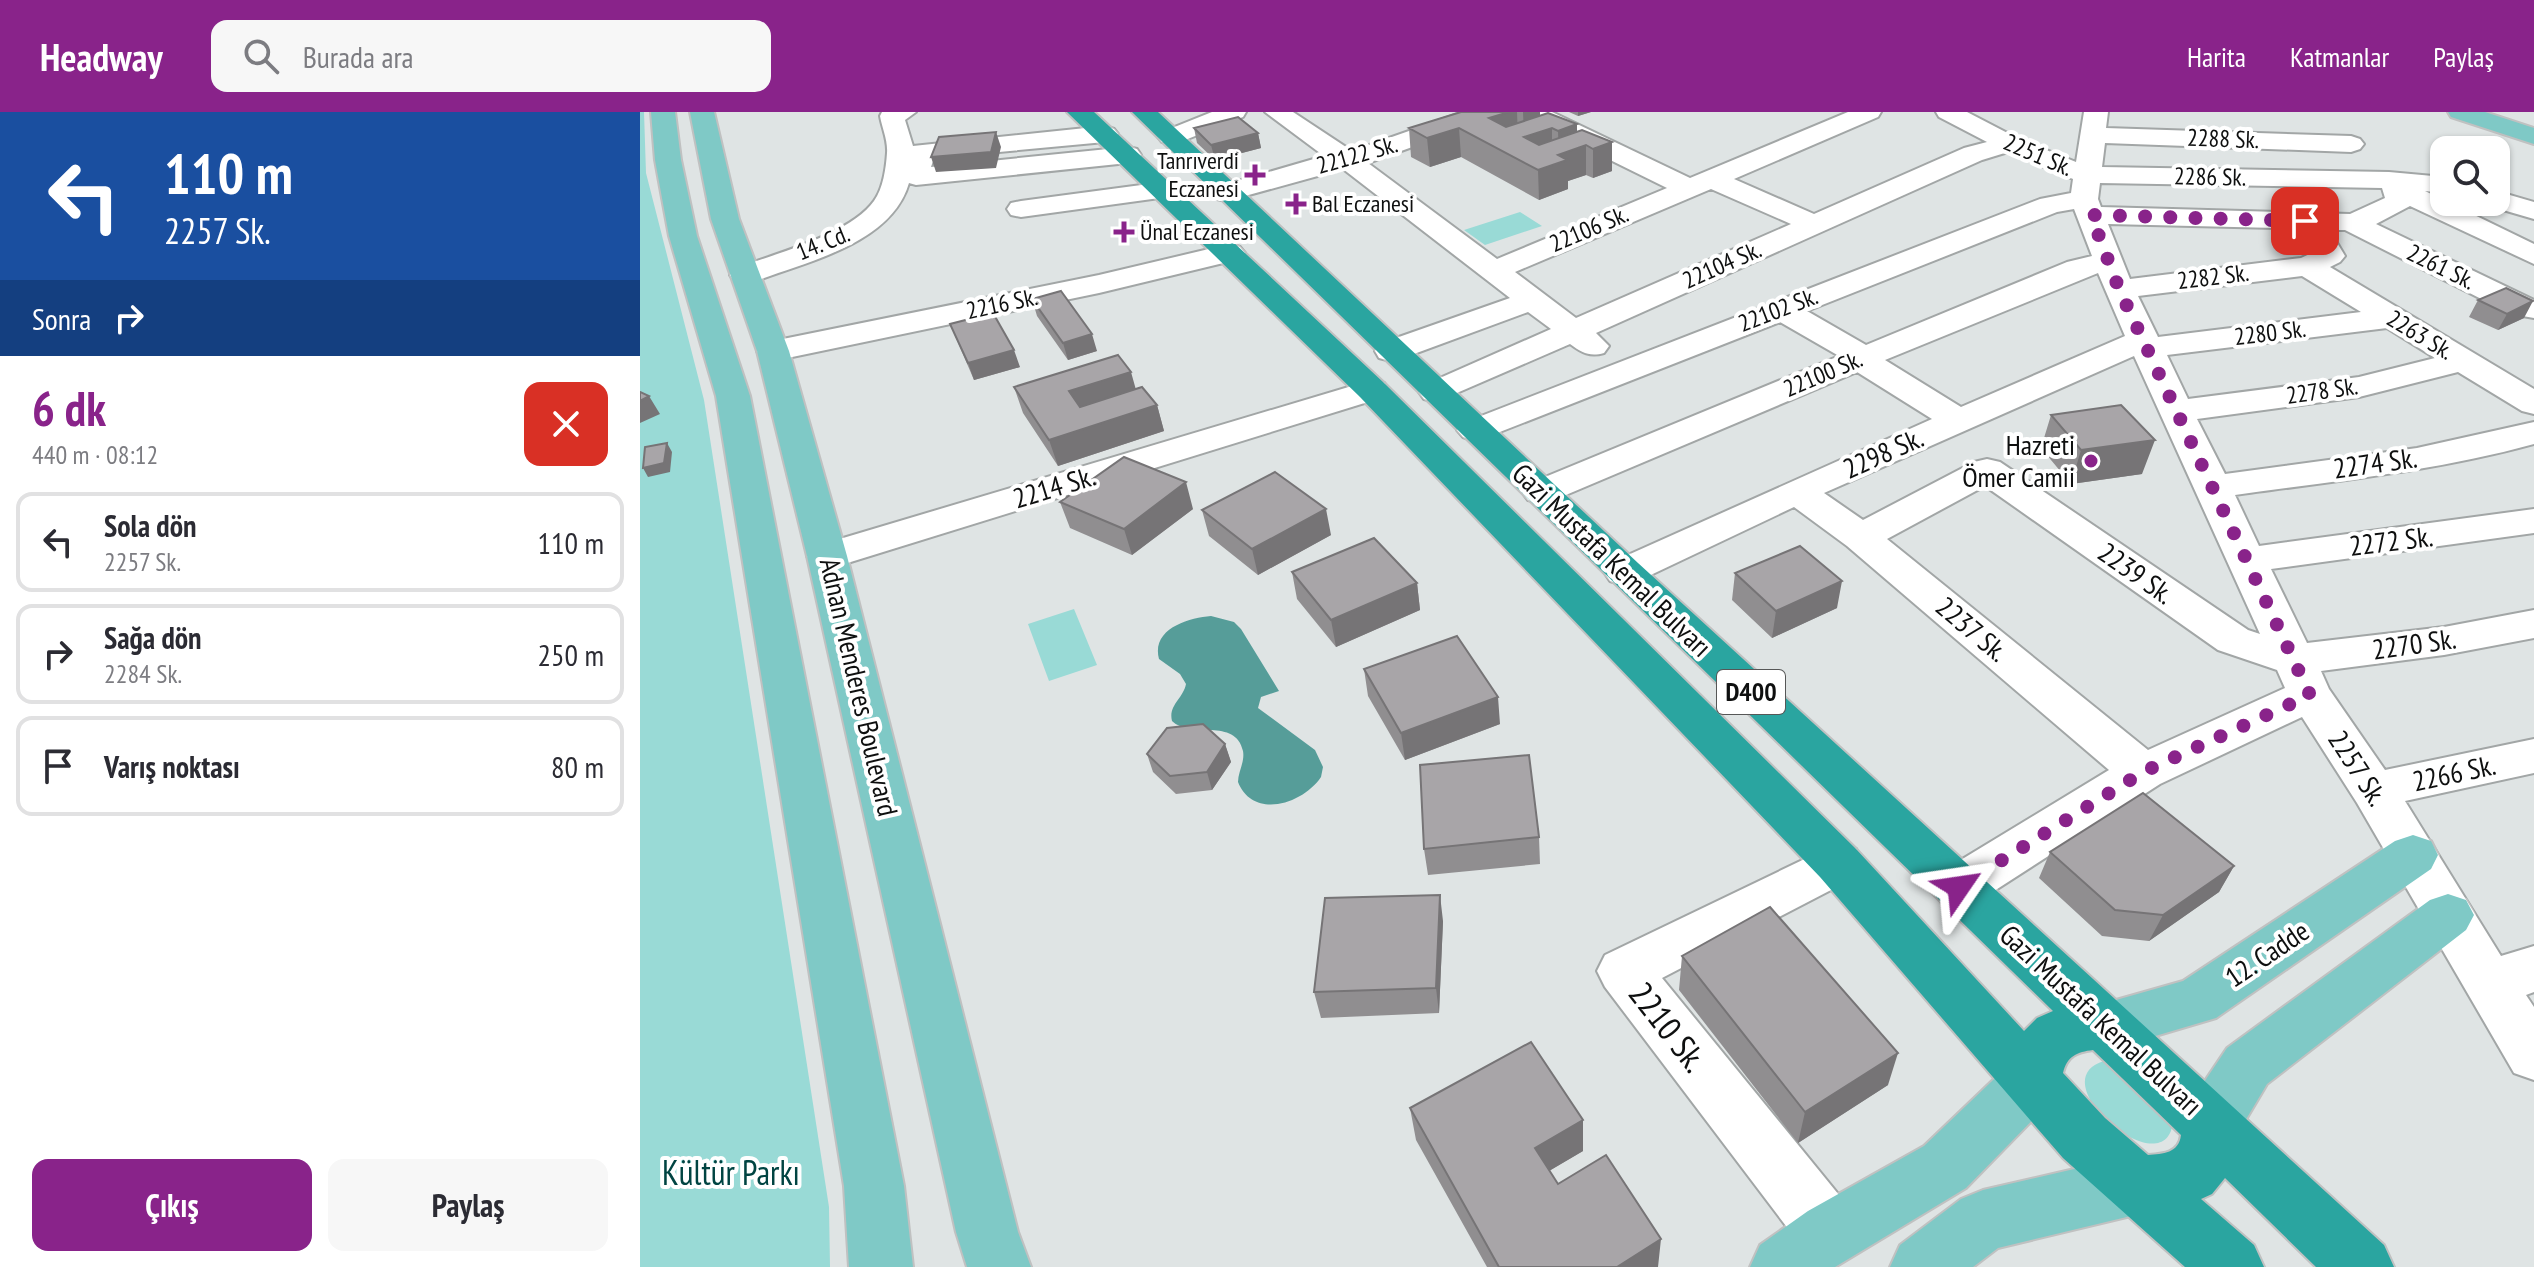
<!DOCTYPE html>
<html lang="tr">
<head>
<meta charset="utf-8">
<style>
	:root { --surface:#fff; --page:#f7f7f7; --text:#2b2b33; --muted:#7c7c81; --line:#e1e1e2; --accent:#89238a }
	body { margin:0; font-family:"PT Sans Narrow",sans-serif; background:var(--page); color:var(--text); height:100vh; display:flex; flex-direction:column; font-size:30px; white-space:nowrap }
	* { box-sizing:border-box; margin:0 }
	p { font-size:26px; color:var(--muted) }
	.icon { flex:none; width:44px; height:44px; fill:none; stroke:currentColor; stroke-width:2; stroke-linecap:round; stroke-linejoin:round }
	.map { position:relative; flex:1; overflow:hidden }
	.panel { display:flex; flex-direction:column; background:var(--surface); width:640px }
	.panel>* { flex:none }
	.banner { background:#1a4fa0; color:#fff; overflow:hidden }
	.fabs { position:absolute; left:1790px; top:24px; display:grid; gap:16px }
	.fabs a { display:grid; place-items:center; width:80px; height:80px; border-radius:16px; background:var(--surface); box-shadow:0 2px 6px #0004; font-size:40px }
	.pin { position:absolute; display:grid; place-items:center; width:68px; height:68px; color:#fff; margin:-34px; border-radius:16px; box-shadow:0 4px 12px #0006 }
	.me { position:absolute; width:88px; margin:-44px; rotate:58deg; stroke-linejoin:round; filter:drop-shadow(0 0 6px #0008) }
	.turn { display:flex; align-items:center; gap:28px; height:168px; padding:0 32px; font-size:36px }
	.turn .icon { width:104px; height:104px; stroke-width:2.5 }
	.turn b { display:block; font-size:56px; line-height:68px }
	.then { display:flex; align-items:center; height:76px; padding:0 32px; background:#0003; gap:16px; font-size:30px }
	.round { display:grid; place-items:center; flex:none; width:84px; height:84px; border-radius:16px; background:var(--page) }
	.head { display:flex; align-items:center; justify-content:space-between; height:136px; padding:0 32px }
	h1 { font-size:48px; font-weight:700; line-height:60px; color:var(--accent) }
	.cta { display:flex; gap:16px; margin-top:auto; padding:16px 32px }
	.cta a { flex:1; height:92px; border-radius:16px; background:var(--accent); color:#fff; font-size:32px; font-weight:700; line-height:92px; text-align:center }
	.cta a+a { background:var(--page); color:var(--text) }
	ul { padding:0; list-style:none }
	li { display:flex; align-items:center; gap:24px; height:100px; margin:0 16px 12px; padding:0 16px; border:4px solid var(--line); border-radius:16px }
	li div { flex:1 }
	li b { display:block; font-size:30px }
	li em { font-style:normal }
	header { display:flex; align-items:center; gap:48px; box-sizing:border-box; height:112px; padding:0 40px; background:var(--accent); color:#fff }
	header strong { font-size:38px }
	nav { display:flex; gap:44px; margin-inline-start:auto; font-size:28px }
	.search { width:560px; height:72px; background:var(--page); display:flex; align-items:center; gap:20px; box-sizing:border-box; padding:0 28px; border-radius:16px; color:var(--muted); font-size:30px }
	main { display:flex; flex:1; min-height:0 }
	.map>svg:first-child { display:block }
	.green { fill:#99dad6 }
	.water { fill:#569d99 }
	.lines { fill:none; stroke-linecap:round; stroke-linejoin:round }
	.minor-casing { stroke:#a2a6a6; stroke-width:4 }
	.major-casing { stroke:#c0c1c1; stroke-width:4 }
	.highway-casing { stroke:#c0c1c1; stroke-width:4 }
	.minor { fill:#fff; fill-rule:evenodd }
	.major { fill:#7fc9c6; fill-rule:evenodd }
	.highway { fill:#2aa5a0; fill-rule:evenodd }
	.wall { fill:#908e90 }
	.shaded-wall { fill:#767476 }
	.building { fill:#a8a5a8; stroke:#767476; stroke-width:2 }
	.route { stroke:#89238a; stroke-width:14; stroke-dasharray:0 25.2 }
	.poi-dot { fill:#89238a; stroke:#fff; stroke-width:3 }
	.labels { text-anchor:middle; stroke-width:8; stroke-linejoin:round; paint-order:stroke }
	.far-street-label { font-size:24px; fill:#0e0f0f; stroke:#fff }
	.far-poi-label { font-size:24px; fill:#0e0f0f; stroke:#fff; text-anchor:start }
	.shield { fill:#fff; stroke:#565757; stroke-width:2 }
	.shield-label { font-size:26px; font-weight:bold; fill:#0e0f0f }
	.poi-label { font-size:28px; fill:#0e0f0f; stroke:#fff; text-anchor:end }
	.street-label { font-size:28px; fill:#0e0f0f; stroke:#fff }
	.near-street-label { font-size:34px; fill:#0e0f0f; stroke:#fff }
	.near-park-label { font-size:34px; fill:#004442; stroke:#fff }
</style>
</head>
<body>
<header>
<strong>Headway</strong>
<div class="search"><svg class="icon" aria-label="search" viewBox="0 0 24 24"><circle cx="10" cy="10" r="6"/><path d="M15 15l6 6"/></svg>Burada ara</div>
<nav><a>Harita</a><a>Katmanlar</a><a>Paylaş</a></nav>
</header>
<main>
<section class="panel">
<div class="banner">
<div class="turn"><svg class="icon" aria-label="left" viewBox="0 0 24 24"><path d="M17 20v-9H6M10 6l-5 5 5 5"/></svg><div><b>110 m</b>2257 Sk.</div></div>
<div class="then">Sonra<svg class="icon" aria-label="right" viewBox="0 0 24 24"><path d="M7 20v-9h11M14 6l5 5-5 5"/></svg></div>
</div>
<div class="head"><div><h1>6 dk</h1><p>440 m · 08:12</p></div><a class="round" style="background:#d93025;color:#fff"><svg class="icon" aria-label="close" viewBox="0 0 24 24"><path d="M6 6l12 12M18 6L6 18"/></svg></a></div>
<ul>
<li><svg class="icon" aria-label="left" viewBox="0 0 24 24"><path d="M17 20v-9H6M10 6l-5 5 5 5"/></svg><div><b>Sola dön</b><p>2257 Sk.</p></div><em>110 m</em></li>
<li><svg class="icon" aria-label="right" viewBox="0 0 24 24"><path d="M7 20v-9h11M14 6l5 5-5 5"/></svg><div><b>Sağa dön</b><p>2284 Sk.</p></div><em>250 m</em></li>
<li><svg class="icon" aria-label="arrive" viewBox="0 0 24 24"><path d="M6 21V4h12l-3 4 3 4H6"/></svg><div><b>Varış noktası</b></div><em>80 m</em></li>
</ul>
<div class="cta"><a>Çıkış</a><a>Paylaş</a></div>
</section>
<div class="map">
<svg width="1894" height="1155" viewBox="0 0 1894 1155">
	<rect width="100%" height="100%" fill="#dfe4e4"/>
	<!-- green -->
	<path class="green" d="M0 0H4L6 61 64 288 189 1095 190 1155H0Z
		M880 100 902 114 845 133 824 118Z
		M434 497 457 553 409 569 388 512Z
		M1464 949 1478 951 1533 1009C1527 1078 1397 969 1464 949Z"/>
	<!-- water -->
	<path class="water" d="M571 504 594 510 601 517 639 579 621 585 618 596 675 638 683 655 681 665C663 692 613 708 598 670 598 660 605 650 603 639 596 605 550 627 532 609 528 593 543 587 546 572L540 562 519 547C511 517 548 506 571 504Z"/>
	<g class="lines">
		<!-- minor casing -->
		<g class="minor-casing">
			<path id="minor" d="M242 0H276L265 8 273 34 465 14 474 17 478 22 474 27 465 30 294 46 291 55 488 35 497 37 501 43 497 49 488 51 276 73 269 71C251 132 168 149 116 169L105 172 94 169 90 163 94 157C133 142 210 123 234 89 243 77 246 56 247 41 248 28 242 16 240 4Z
				M572 0H606L603 5 540 30H522L518 25 522 20Z
				M625 0H653L712 39 823 0H858L855 5 728 51 857 147 1027 76 883 5 880 0H912L1050 66 1208 0H1241L1238 5 1094 67 1174 102 1324 36 1347 30 1299 5 1296 0H1327L1379 27 1436 50 1444 0H1468L1466 16 1711 24 1720 27 1724 32 1720 37 1711 40 1465 31 1462 55 1749 60 1804 65V81L1785 79 1894 132V152L1770 94 1736 112 1894 188V206L1871 202 1705 118H1678L1696 129 1705 144 1700 150 1690 155 1894 277V302L1882 299 1818 260 1719 285 1557 307 1585 362 1777 336 1894 310V332C1796 359 1695 369 1595 383L1619 434 1894 397V421L1631 457 1667 531 1804 515 1894 498V526L1804 543 1681 559 1689 577 1745 658 1894 627V661L1765 689 1861 844 1894 834V880L1886 883 1894 895V968L1874 961 1717 691 1662 605 1520 672 1337 790 1319 796 1301 790 1294 775 1301 760 1469 658 1207 434 1154 395 998 469 984 473 970 469 964 460 970 451 1292 307 1217 260 914 388 901 391 888 388 882 380 888 372 1199 244 1140 210 847 325 835 329 823 325 817 318 823 311 1400 87 1431 81 1433 67 1368 40 1342 48 956 221 969 234 964 241C950 245 942 241 930 232L796 290 784 287 779 280 784 273 911 217 888 200 763 246 751 249 739 246 735 239 739 232 870 186 703 57 587 89 577 87 573 81 577 75 684 44ZM1460 71 1742 76 1745 86 1710 102 1461 95 1458 87ZM1071 77 1151 112 936 206 875 160ZM1434 97 1452 144 1427 150 1226 233 1167 199 1417 100ZM1468 112 1636 116 1674 140 1661 146 1490 167ZM1458 161 1485 224 1321 295 1245 248ZM1662 164 1721 200 1518 225 1498 184ZM1747 216 1795 246 1719 265 1548 287 1527 243ZM1494 244 1620 522 1608 518 1360 350 1347 347 1334 350 1223 408 1184 381ZM1345 374 1578 538 1637 558 1645 576 1508 638 1247 427Z
				M524 70 534 72 538 78 534 84 381 105 371 103 367 97 371 91 381 89Z
				M1856 79 1894 90V107L1846 93 1844 90H1856Z
				M590 132 600 135 605 141 600 147 459 181 133 249 121 246 117 239 121 232 133 229 459 163Z
				M732 268 744 271 749 278 744 285 201 453 187 457 173 453 167 444 173 435Z
				M1198 731 1216 737 1223 751 1216 765 1022 866 1212 1099 1221 1121 1212 1143 1190 1152 1168 1143 965 875 957 859 965 843Z"/>
		</g>
		<!-- major casing -->
		<g class="major-casing">
			<path id="major" d="M11 0H35L41 48 57 124 110 284 264 1074 273 1155H209L204 1074 76 284 29 124 15 48Z
				M50 0H74L99 107 149 239 207 444 378 1120 391 1155H327L316 1120 167 444 117 239 71 107Z
				M1808 0H1845L1894 16V32L1811 5Z
				M1773 723 1791 729 1798 743 1791 757 1576 906 1468 938 1448 930 1440 913 1448 896 1543 869 1755 729Z
				M1808 782 1826 788 1834 803 1826 818 1627 972 1592 1031 1571 1039 1550 1031 1542 1011 1550 991 1587 936 1790 788Z
				M1393 942 1413 949 1422 968 1413 987 1326 1076 1195 1155H1110L1120 1133 1168 1099 1284 1034 1373 949Z
				M1495 1043 1516 1052 1525 1073 1516 1094 1495 1103 1358 1136 1333 1155H1250L1260 1133 1321 1087 1343 1078Z"/>
		</g>
		<!-- highway casing -->
		<g class="highway-casing">
			<path id="highway" d="M427 0H454L744 271 1216 737 1384 919 1397 906 1413 899 492 0H518L998 451 1744 1133 1754 1155H1676L1585 1066 1572 1082 1561 1087 1614 1133 1624 1155H1545L1423 1046 1180 765 720 285ZM1453 938 1541 1023C1539 1041 1523 1042 1508 1043L1465 1006 1423 961C1427 944 1437 940 1453 938Z"/>
		</g>
		<!-- minor -->
		<use href="#minor" class="minor"/>
		<!-- major -->
		<use href="#major" class="major"/>
		<!-- highway -->
		<use href="#highway" class="highway"/>
	</g>
	<!-- wall -->
	<path class="wall" d="M821 0H900V4L937 20 942 18 972 59 953 66 946 63 928 69V77L899 88 821 45 790 55 771 45 769 16Z
		M929 0H951L938 4Z
		M554 16 618 21 621 36 575 48 557 31Z
		M392 187 457 239 428 248 397 204Z
		M1838 188 1884 206 1858 218 1829 205Z
		M310 212 380 255 334 268Z
		M374 275 496 277 517 293 524 319 418 354 383 301Z
		M1411 303 1502 362 1431 372 1401 336Z
		M420 390 553 397 492 443 430 416Z
		M562 398 691 423 618 463 569 424Z
		M652 460 777 471 780 498 696 535 657 487Z
		M1095 461 1197 496 1132 526 1092 488Z
		M724 557 860 612 765 648 728 584Z
		M585 632 591 650 572 678 536 682 513 660 507 642Z
		M899 725 900 752 788 763 784 737Z
		M1410 740 1594 754 1579 780 1509 829 1462 824 1399 766Z
		M803 809 799 901 681 906 674 880Z
		M1042 844 1248 973 1158 1031 1039 878Z
		M770 996 943 1008V1039L909 1059 918 1072 1018 1155H847L776 1028Z"/>
	<!-- shaded-wall -->
	<path class="shaded-wall" d="M869 0H877L878 26 849 6Z
		M883 0H900V20L912 16V45L885 51Z
		M938 0H951L938 4Z
		M937 12V37L946 33V63L928 69V77L899 88 898 58 919 51 918 19Z
		M819 16 821 45 790 55 787 26Z
		M356 20 361 35 356 56 296 60 291 45Z
		M618 21 621 36 575 48 571 33Z
		M972 30V59L953 66V37Z
		M1893 189 1884 206 1858 218 1867 202Z
		M452 222 457 239 428 248 423 231Z
		M374 238 380 255 334 268 328 251Z
		M491 260 498 285 437 305 429 279Z
		M9 284 20 302 0 311V289Z
		M517 293 524 319 418 354 409 328Z
		M1515 328 1502 362 1431 372 1441 338Z
		M27 331 32 340 30 360 8 365 3 356Z
		M546 370 553 397 492 443 484 417Z
		M686 397 691 423 618 463 612 437Z
		M1202 469 1197 496 1132 526 1136 499Z
		M777 471 780 498 696 535 691 508Z
		M858 585 860 612 765 648 761 621Z
		M585 632 591 650 572 678 567 660Z
		M1594 754 1579 780 1509 829 1523 803Z
		M800 783 803 809 799 901 796 876Z
		M1258 941 1248 973 1158 1031 1165 1000Z
		M943 1008V1039L897 1066 895 1036Z
		M1021 1127 1018 1155H977Z"/>
	<!-- building -->
	<path class="building" d="M821 0H869L849 6 866 15 908 1 937 12 918 19 912 16 884 25 899 33 942 18 972 30 953 37 946 33 918 43 927 48 898 58 819 16 787 26 769 16Z
		M598 5 618 21 571 33 554 16Z
		M356 20 351 40 291 45 299 25Z
		M1866 176 1893 189 1867 202 1838 188Z
		M421 179 452 222 423 231 392 187Z
		M353 201 374 238 328 251 310 212Z
		M478 243 491 260 429 279 440 295 502 275 517 293 409 328 374 275Z
		M0 280 9 284 0 289Z
		M1481 293 1515 328 1441 338 1411 303Z
		M27 331 24 351 3 356 5 335Z
		M484 345 546 370 484 417 420 390Z
		M635 360 686 397 612 437 562 398Z
		M734 426 777 471 691 508 652 460Z
		M1160 434 1202 469 1136 499 1095 461Z
		M817 524 858 585 761 621 724 557Z
		M563 612 585 632 567 660 530 664 507 642 527 616Z
		M889 643 899 725 784 737 780 653Z
		M1503 681 1594 754 1523 803 1475 798 1410 740Z
		M800 783 796 876 674 880 685 786Z
		M1130 795 1258 941 1165 1000 1042 844Z
		M891 930 943 1008 895 1036 918 1072 966 1043 1021 1127 977 1155H859L770 996Z"/>
	<g class="lines">
		<!-- route -->
		<path class="route" d="M1319 775 1503 660 1670 583 1479 177 1451 103 1665 109"/>
	</g>
	<!-- markers -->
	<g class="poi-dot">
		<path d="M611 51h8v8h8v8h-8v8h-8v-8h-8v-8h8z"/>
		<path d="M652 80h8v8h8v8h-8v8h-8v-8h-8v-8h8z"/>
		<path d="M480 108h8v8h8v8h-8v8h-8v-8h-8v-8h8z"/>
		<circle cx="1451" cy="349" r="8"/>
	</g>
	<g class="labels">
		<!-- far-street labels -->
		<g class="far-street-label">
			<text transform="translate(1583 27) rotate(2)" y="8">2288 Sk.</text>
			<text transform="translate(717 43) rotate(-16)" y="8">22122 Sk.</text>
			<text transform="translate(1398 43) rotate(23)" y="8">2251 Sk.</text>
			<text transform="translate(1570 65) rotate(1)" y="8">2286 Sk.</text>
			<text transform="translate(949 117) rotate(-23)" y="8">22106 Sk.</text>
			<text transform="translate(183 131) rotate(-22)" y="8">14. Cd.</text>
			<text transform="translate(1082 153) rotate(-24)" y="8">22104 Sk.</text>
			<text transform="translate(1801 155) rotate(26)" y="8">2261 Sk.</text>
			<text transform="translate(1573 165) rotate(-7)" y="8">2282 Sk.</text>
			<text transform="translate(362 192) rotate(-12)" y="8">2216 Sk.</text>
			<text transform="translate(1138 198) rotate(-21)" y="8">22102 Sk.</text>
			<text transform="translate(1630 221) rotate(-7)" y="8">2280 Sk.</text>
			<text transform="translate(1780 223) rotate(31)" y="8">2263 Sk.</text>
			<text transform="translate(1183 262) rotate(-23)" y="8">22100 Sk.</text>
			<text transform="translate(1682 279) rotate(-8)" y="8">2278 Sk.</text>
		</g>
		<!-- far-poi labels -->
		<g class="far-poi-label">
			<text x="599" y="57" text-anchor="end">Tanrıverdi<tspan x="599" dy="28">Eczanesi</tspan></text>
			<text x="672" y="100">Bal Eczanesi</text>
			<text x="500" y="128">Ünal Eczanesi</text>
		</g>
		<!-- shield labels -->
		<rect class="shield" x="1077" y="558" width="68" height="44" rx="6"/>
		<g class="shield-label">
			<text x="1111" y="589">D400</text>
		</g>
		<!-- poi labels -->
		<g class="poi-label">
			<text x="1435" y="343">Hazreti<tspan x="1435" dy="32">Ömer Camii</tspan></text>
		</g>
		<!-- street labels -->
		<g class="street-label">
			<text transform="translate(1243 341) rotate(-24)" y="10">2298 Sk.</text>
			<text transform="translate(1735 351) rotate(-8)" y="10">2274 Sk.</text>
			<text transform="translate(414 375) rotate(-17)" y="10">2214 Sk.</text>
			<text transform="translate(1751 429) rotate(-7)" y="10">2272 Sk.</text>
			<text transform="translate(972 448) rotate(44)" y="10">Gazi Mustafa Kemal Bulvarı</text>
			<text transform="translate(1496 461) rotate(35)" y="10">2239 Sk.</text>
			<text transform="translate(1332 517) rotate(40)" y="10">2237 Sk.</text>
			<text transform="translate(1774 532) rotate(-8)" y="10">2270 Sk.</text>
			<text transform="translate(219 575) rotate(77)" y="10">Adnan Menderes Boulevard</text>
			<text transform="translate(1718 656) rotate(57)" y="10">2257 Sk.</text>
			<text transform="translate(1814 661) rotate(-12)" y="10">2266 Sk.</text>
			<text transform="translate(1627 842) rotate(-34)" y="10">12. Cadde</text>
			<text transform="translate(1461 908) rotate(43)" y="10">Gazi Mustafa Kemal Bulvarı</text>
		</g>
		<!-- near-street labels -->
		<g class="near-street-label">
			<text transform="translate(1028 915) rotate(52)" y="12">2210 Sk.</text>
		</g>
		<!-- near-park labels -->
		<g class="near-park-label">
			<text x="91" y="1073">Kültür Parkı</text>
		</g>
	</g>
</svg>
<div class="fabs">
<a><svg class="icon" aria-label="search" viewBox="0 0 24 24"><circle cx="10" cy="10" r="6"/><path d="M15 15l6 6"/></svg></a>
</div>
<div class="pin" style="left:1665px;top:109px;background:#d93025"><svg class="icon" aria-label="arrive" viewBox="0 0 24 24"><path d="M6 21V4h12l-3 4 3 4H6"/></svg></div>
<svg class="me" style="left:1319px;top:775px" viewBox="-20 -20 40 40"><path d="M0-17L14 15 0 8-14 15z" fill="#89238a" stroke="#fff" stroke-width="4"/></svg>
</div>
</main>
</body>
</html>
